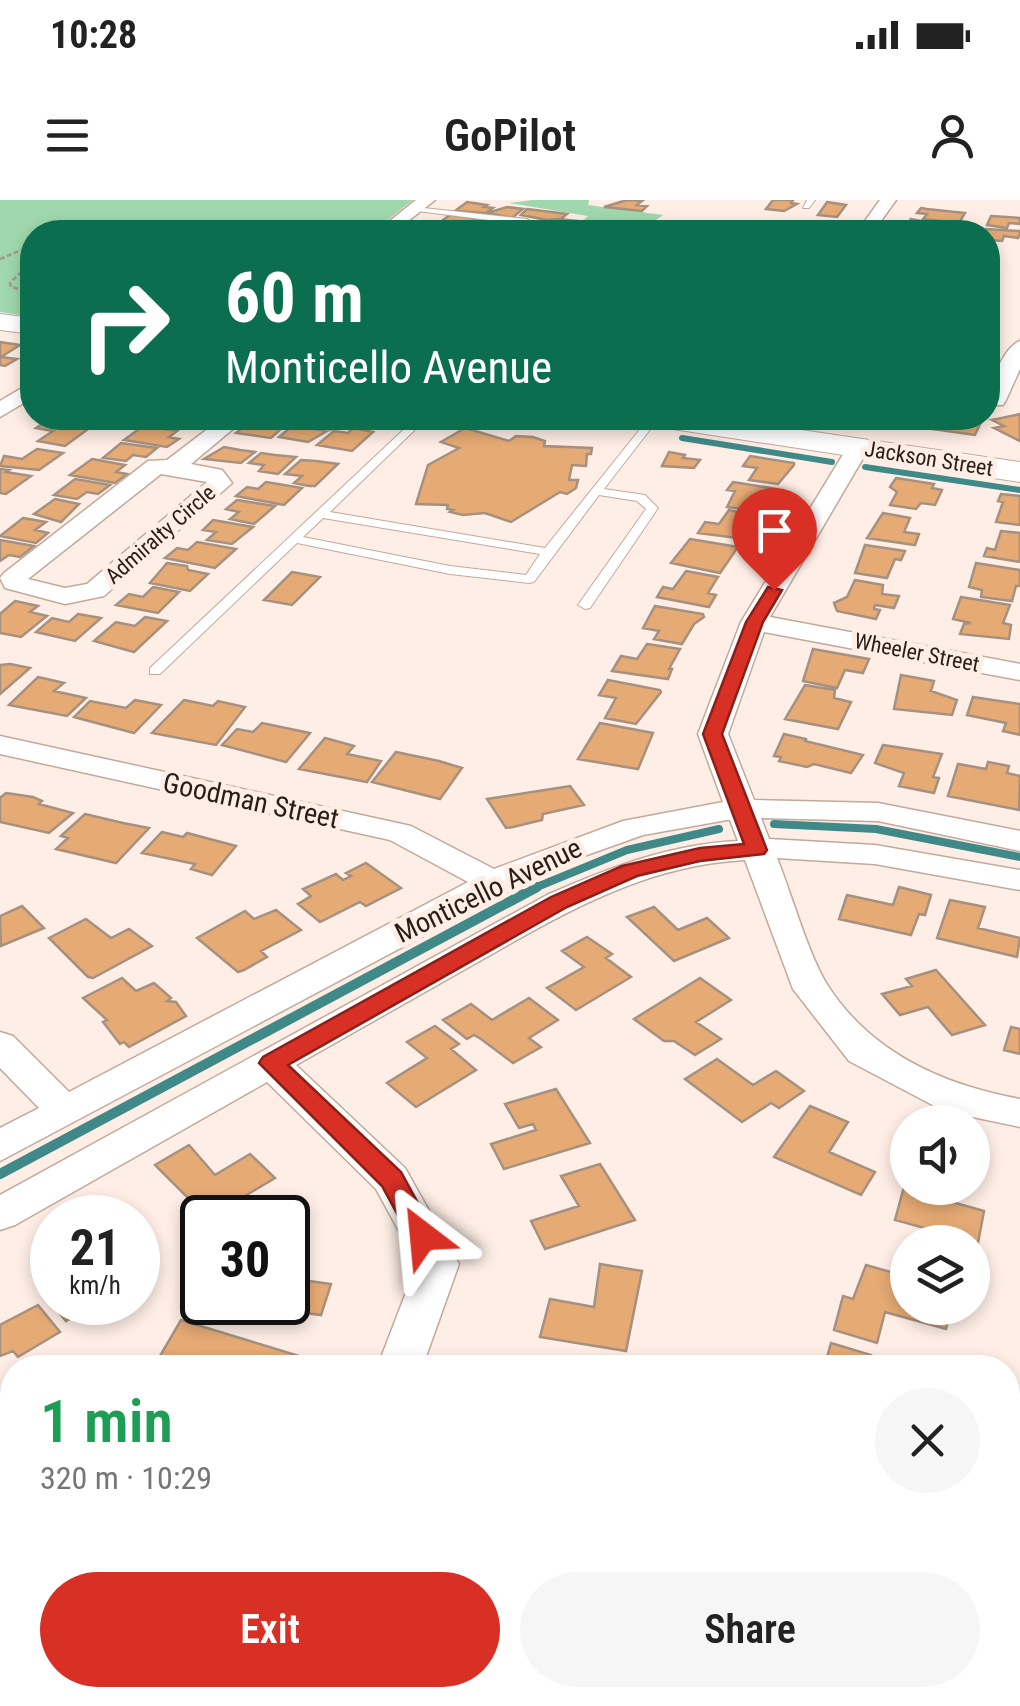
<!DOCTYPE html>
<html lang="en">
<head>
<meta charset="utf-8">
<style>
	:root { --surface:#fff; --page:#f6f6f6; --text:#222; --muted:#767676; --accent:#d93025 }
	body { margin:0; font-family:"Roboto Condensed",sans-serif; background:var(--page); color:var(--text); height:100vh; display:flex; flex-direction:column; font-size:38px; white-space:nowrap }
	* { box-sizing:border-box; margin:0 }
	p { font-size:32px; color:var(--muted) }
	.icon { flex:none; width:55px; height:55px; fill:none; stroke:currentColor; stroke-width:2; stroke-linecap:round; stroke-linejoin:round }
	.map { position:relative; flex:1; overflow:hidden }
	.drawer { position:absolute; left:0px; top:1155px; width:1020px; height:352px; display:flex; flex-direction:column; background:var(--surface); border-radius:40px 40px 0 0; box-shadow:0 5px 15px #0003 }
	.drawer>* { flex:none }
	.guide { position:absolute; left:20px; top:20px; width:980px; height:210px; border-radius:40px; box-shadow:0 5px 15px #0003; background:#0b6e4f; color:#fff; overflow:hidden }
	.fabs { position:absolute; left:890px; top:905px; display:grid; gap:20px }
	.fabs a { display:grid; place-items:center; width:100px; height:100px; border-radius:50%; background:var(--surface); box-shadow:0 5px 15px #0003; font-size:50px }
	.speed { position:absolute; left:30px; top:995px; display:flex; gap:20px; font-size:50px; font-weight:700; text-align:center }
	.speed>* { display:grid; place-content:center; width:130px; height:130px; border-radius:50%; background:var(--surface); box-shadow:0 5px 15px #0003; line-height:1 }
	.speed small { font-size:25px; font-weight:400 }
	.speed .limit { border:5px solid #111; border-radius:15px; background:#fff; color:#111 }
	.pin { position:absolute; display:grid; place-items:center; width:85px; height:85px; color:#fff; margin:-102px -42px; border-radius:50% 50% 50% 0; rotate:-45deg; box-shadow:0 0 10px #0007 }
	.pin .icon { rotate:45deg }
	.me { position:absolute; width:110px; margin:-55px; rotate:331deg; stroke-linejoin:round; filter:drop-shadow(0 0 8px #0008) }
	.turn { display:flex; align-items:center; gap:35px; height:210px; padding:0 40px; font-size:45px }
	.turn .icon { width:130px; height:130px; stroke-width:2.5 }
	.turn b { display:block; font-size:70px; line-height:85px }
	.round { display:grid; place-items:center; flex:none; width:105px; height:105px; border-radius:52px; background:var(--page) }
	.overview { display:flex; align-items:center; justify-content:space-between; height:170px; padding:0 40px }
	h1 { font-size:60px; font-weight:600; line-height:75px; color:#1e9e55 }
	.button { display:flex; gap:20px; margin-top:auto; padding:20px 40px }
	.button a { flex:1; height:115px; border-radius:60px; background:var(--accent); color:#fff; font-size:40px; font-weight:600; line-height:115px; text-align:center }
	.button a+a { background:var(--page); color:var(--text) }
	.status { display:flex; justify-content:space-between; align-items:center; height:70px; padding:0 50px; background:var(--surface); direction:ltr }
	.status svg { height:28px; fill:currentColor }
	header { display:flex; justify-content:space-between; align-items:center; height:130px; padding:0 40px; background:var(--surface); font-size:45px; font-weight:600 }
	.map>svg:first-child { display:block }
	.green { fill:#9fd8ac }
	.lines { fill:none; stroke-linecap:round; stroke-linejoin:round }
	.stream-far2 { stroke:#408989; stroke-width:6 }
	.stream-far1 { stroke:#408989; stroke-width:8 }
	.stream { stroke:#408989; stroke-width:10 }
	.building { fill:#e6ab75; stroke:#a69180; stroke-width:2.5 }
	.service-casing { stroke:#c2a99b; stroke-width:2 }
	.minor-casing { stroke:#c2a99b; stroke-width:3 }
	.secondary-casing { stroke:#c2a99b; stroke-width:2 }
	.path { stroke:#a59890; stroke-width:2.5; stroke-dasharray:5 2.5; stroke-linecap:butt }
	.service { fill:#fff; fill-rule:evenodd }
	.minor { fill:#fff; fill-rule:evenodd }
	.secondary { fill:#fff; fill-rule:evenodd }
	.route { fill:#d93025; stroke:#8d1f18; stroke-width:2.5 }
	.labels { text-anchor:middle; stroke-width:10; stroke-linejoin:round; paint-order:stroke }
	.far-street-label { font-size:22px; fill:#271e18; stroke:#feeee5 }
	.street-label { font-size:28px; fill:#271e18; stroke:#feeee5 }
</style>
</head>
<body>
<div class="status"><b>10:28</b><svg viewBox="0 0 49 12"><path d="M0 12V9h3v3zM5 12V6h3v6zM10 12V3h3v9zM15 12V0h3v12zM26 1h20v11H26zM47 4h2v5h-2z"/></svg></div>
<header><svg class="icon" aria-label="menu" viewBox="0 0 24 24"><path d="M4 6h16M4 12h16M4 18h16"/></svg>GoPilot<svg class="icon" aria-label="person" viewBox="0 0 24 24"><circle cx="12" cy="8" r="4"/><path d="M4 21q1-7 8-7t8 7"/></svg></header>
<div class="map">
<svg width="1020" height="1506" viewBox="0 0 1020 1506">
	<rect width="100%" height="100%" fill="#feeee5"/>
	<!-- green -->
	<path class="green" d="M0 0H413L372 32H32V117L0 112Z
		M533 0H589L588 5 663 15 644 29 645 32H570L588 16 509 3Z"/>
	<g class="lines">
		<!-- stream-far2 -->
		<path class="stream-far2" d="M682 238 832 262
			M865 267 1020 290"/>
		<!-- stream-far1 -->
		<path class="stream-far1" d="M774 624 876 629 1020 657
			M532 689 627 650 719 629"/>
		<!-- stream -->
		<path class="stream" d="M0 974 537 687"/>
	</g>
	<!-- building -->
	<path class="building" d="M627 0 642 1 637 5 647 6 642 11 604 7Z
		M773 0H793L791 3 797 4 784 11 766 9Z
		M467 2 487 5 484 7 493 8 486 13 455 11Z
		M827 2 846 5 837 17 818 15Z
		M507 7 523 9 512 18 487 13Z
		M921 8 927 9 965 13 959 23 923 19 927 14 917 13Z
		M527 9 567 14 561 19 547 20 521 15Z
		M451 14 478 19 459 26 439 23Z
		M991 16 1020 18V24L1009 23 1007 28 987 25Z
		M559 19 577 21 564 32 535 25 541 21Z
		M911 19 936 24 952 26 948 32H926L929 28 907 26Z
		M509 25 539 26 549 30H502Z
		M986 29 1020 31V33L1018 38 1004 36 1002 41 988 40Z
		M0 142 20 145 1 157 17 159 5 166 0 165Z
		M1020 214V241L994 228 1004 226 992 220Z
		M180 218H221L205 226 176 221Z
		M255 218 273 221 267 226 282 228 271 238 236 233Z
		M870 218H915L911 226Z
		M930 218H969L981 222 975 235 932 229 936 220Z
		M48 220 68 224 88 229 65 246 38 241 53 231 36 228Z
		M143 226 177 231 169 237 179 239 167 247 124 240Z
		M291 227 307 228 327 231 308 242 279 237Z
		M353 228 373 232 352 251 317 245 334 231 348 233Z
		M465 228 509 241 516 236 533 237 545 241 544 246 592 248 591 254H587L586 266 572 265 569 280H578L576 288 567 294 560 292 511 322 485 313 463 315 450 312 453 310 447 309 448 305 416 304 428 265 459 248 441 242Z
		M121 243 157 248 146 257 133 255 126 261 103 258Z
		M224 247 240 250 255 252 241 263 204 259Z
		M37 249 63 253 39 270 0 266 4 256 22 259Z
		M669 252 685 255 683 258 700 260 694 268 662 266Z
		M261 253 275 255 296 257 278 274 259 271 264 265 249 263Z
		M750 256 794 263V265L778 284 749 280 757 268 743 266Z
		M92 259 125 265 116 272 127 274 115 283 70 275Z
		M301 260 316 261 338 264 315 286H309L294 283 302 276 285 274Z
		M0 269 9 270 6 272 31 276 6 294 0 293Z
		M896 278 934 284 932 288 942 290 935 305 921 303 916 309 890 305 897 292 890 287Z
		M75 279 110 285 98 294 87 292 77 299 54 295Z
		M266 282 302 288 284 305 236 296 247 287 258 289Z
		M733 282 777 289 757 311 727 307 735 291 727 290Z
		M1001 294 1020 296V325L996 322 1003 302 998 301Z
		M55 299 79 304 61 322 34 314Z
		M237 300 275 306 254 324 230 319 239 312 226 309Z
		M729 310 755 316 747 327H750L745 339 698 333 705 322 719 324Z
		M883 313 910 318 904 332 919 334 915 345 867 338Z
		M23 318 46 322 35 330 48 333 36 343 0 336Z
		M213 320 253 327 232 344 207 340 216 332 203 330Z
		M1001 331 1020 333V362L984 356 987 348 995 350Z
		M690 339 738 347 720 373 671 363Z
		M0 340 34 346 20 357 9 355 0 361Z
		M197 342 236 349 215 368 165 358 177 348 188 350Z
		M865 345 905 351 901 360 895 359 887 378 855 373Z
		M167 363 187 366 188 370 208 374 190 391 150 383Z
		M976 363 1020 370V386H1016L1012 401 981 397 982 390 969 387Z
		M686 371 718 377 708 393 716 395 709 407 657 397 663 387 673 389Z
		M292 372 320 377 292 405 264 400Z
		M855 380 883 385 882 394 899 396 894 408 875 405 874 409 880 410 876 419 837 411 834 403 847 397Z
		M153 387 179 392 158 413 116 405 129 394 143 397Z
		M961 397 1010 405 1003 423 1011 425 1009 439 960 434 964 424 971 423 953 419Z
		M15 401 38 406 30 412 47 416 21 437 0 433V414Z
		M655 406 703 414 704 417 694 424 682 444 654 439 659 431 643 428Z
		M78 414 101 418 75 441 36 432 52 418 69 422Z
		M145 417 167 421 134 452 94 441 116 422 135 426Z
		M647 444 680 449 669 469H672L668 479 612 471 621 456 637 459Z
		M813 449 869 459 863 473 845 470 837 488 803 481Z
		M10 464 30 468 0 494V465Z
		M901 475 934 481 931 491 957 500 952 515 894 509Z
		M38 477 64 483 54 491 86 498 67 516 9 505Z
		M608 480 660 490 661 492 636 524 605 518 616 498 599 495Z
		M805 485 835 490 834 498 851 502 838 529 785 519Z
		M973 497 1020 504V535L1003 531 1006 523 967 515Z
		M135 500 161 505 134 533 74 517 90 501 126 508Z
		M184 500 213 506 218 501 245 507 216 545 152 533Z
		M262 523 310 533 286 562 222 545 237 529 253 532Z
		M600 523 653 533 638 569 578 559Z
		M784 534 806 539 805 541 863 555 851 573 814 564 807 567 779 561 781 557 774 556Z
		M325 538 354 546 347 554 381 561 367 582 299 569Z
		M883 545 942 554 933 577 939 578 934 593 899 586 904 573 875 563Z
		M396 552 439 561 462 568 440 599 372 582Z
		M988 562 1009 566 1007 573 1020 576 1019 610 948 596 958 564 986 569Z
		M570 586 584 605 543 614 542 620 513 627 506 628 487 599Z
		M6 593 33 597 42 601 39 604 73 613 49 633 0 622V598Z
		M85 614 123 623 149 628 116 663 56 649 68 638 61 636Z
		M162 632 183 637 187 633 236 646 212 675 191 669 195 664 142 653Z
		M366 663 401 688 366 706 360 702 320 722 298 704 311 696 303 689 336 674 343 680 351 676 346 673Z
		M899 687 931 695 925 715 919 714 911 735 839 719 847 695 893 705Z
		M950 700 985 707 978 728 1020 738 1017 757 937 738Z
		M22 706 44 728 1 746 0 716Z
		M654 707 678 730 707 718 729 738 674 761 627 717Z
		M276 710 301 730 261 751 267 757 244 770 238 772 197 738 245 711 254 719Z
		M86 719 111 738 129 729 152 746 93 778 88 777 49 738Z
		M587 737 612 754 606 758 631 777 576 810 547 788 584 767 562 751Z
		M936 770 985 825 952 835 928 807 900 815 882 794 912 786 906 779Z
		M122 778 136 791 154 783 171 798 167 801 176 802 186 816 129 847 124 842 120 844 103 822 107 820 83 798Z
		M700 778 731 800 696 822 721 839 695 855 674 841H664L634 819Z
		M529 798 558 820 529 838 541 847 513 863 481 839 474 835 467 839 443 820 471 804 492 820Z
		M435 826 459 844 451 849 476 870 416 907 387 883 427 858 407 842Z
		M1011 827 1020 829V854L1004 850Z
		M717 859 753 885 776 871 804 891 779 908 771 903 742 922 685 879Z
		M556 889 590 943 504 969 491 944 536 930 533 924 519 928 505 904Z
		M810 906 848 922 829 952 875 972 861 995 774 957Z
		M189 945 215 975 250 954 275 978 208 1018 155 965Z
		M600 964 635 1020 545 1049 531 1021 579 1006 561 976Z
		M908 972V988H944L941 999 984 1011 978 1043 895 1020Z
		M600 1064 642 1071 626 1151 540 1137 550 1099 594 1107Z
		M866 1065 908 1077V1108H951L946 1129 885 1112 877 1143 834 1130 843 1096 853 1099Z
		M288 1078 331 1084 321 1115 225 1102H288Z
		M52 1091V1102H96L66 1121 45 1096Z
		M38 1105 60 1132 18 1157 13 1151 0 1156V1125Z
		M181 1120 299 1156 293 1168H180L157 1161Z
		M831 1143 871 1155 868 1168H824Z
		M0 1478 12 1482V1495H44L72 1506H0Z
		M744 1495H813L842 1506H741Z"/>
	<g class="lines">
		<!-- service casing -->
		<g class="service-casing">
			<path id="service" d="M807 0H815L809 8H803Z
				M414 7 527 19 531 22 527 25 417 11Z
				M699 21 706 23 698 32H690Z
				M790 27 794 30 792 32H783Z
				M416 218H427L330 312 545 348 649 218H659L604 289 645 295 658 308 590 408 585 409 578 405 646 309 637 301 599 295 534 382 529 383 450 374 297 343 160 474H150V468ZM323 318 540 354 526 375 450 366 303 337Z"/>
		</g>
		<!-- minor casing -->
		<g class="minor-casing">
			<path id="minor" d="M416 0H435L394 32H376Z
				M880 0H896L873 32H857Z
				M1020 141V169L1006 200 1003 205H988C988 188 1003 147 1020 141Z
				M32 182V198L0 217V201Z
				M222 218H246L191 264 222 270 232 283 104 396 65 404 5 388 0 378 4 373 148 261 167 260ZM161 274 207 282 87 384 65 388 28 379Z
				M287 218H335L342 223 331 230 290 223Z
				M858 241 869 248 770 417 1020 464V480L764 432 728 534 754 600 878 603 1020 631V651L878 621 761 618 769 639 875 645 1020 670V690L875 664 777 658C792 695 808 754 828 786 872 854 944 885 1020 899V927L944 911 849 861 793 789 745 660C644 665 562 714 476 763 416 797 356 831 296 865L405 968 459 1064 422 1168H377L417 1064 376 989 267 882 15 1025 0 1030V995L547 695C609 668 670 644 738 641L730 620H727L643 635 553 667 0 961V928L39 908 0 868V832L13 836 69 892 468 682 390 640 0 554V536L411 626 494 669 623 621 723 602 698 534 741 422 847 248Z
				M1020 1202V1313L1008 1317V1207Z
				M194 1495H249L244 1506H189Z
				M947 1495H1001L999 1506H945Z"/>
		</g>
		<!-- secondary casing -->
		<g class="secondary-casing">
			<path id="secondary" d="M0 114 32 118V134L0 130Z
				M644 218H720L1020 262V282L660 227 649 225Z"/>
		</g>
		<!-- path -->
		<path class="path" d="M0 59 21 50 32 52
			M32 61 10 83 11 87 32 92"/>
		<!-- service -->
		<use href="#service" class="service"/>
		<!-- minor -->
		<use href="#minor" class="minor"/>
		<!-- secondary -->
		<use href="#secondary" class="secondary"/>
	</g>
	<!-- route -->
	<path class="route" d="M768 387 782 390 763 422 722 534 767 650 764 654 700 661 637 676 567 707 288 865 401 972 436 1036 432 1043 423 1047 413 1043 382 986 259 863 263 857 551 697 622 666 700 648 744 644 703 534 746 422Z"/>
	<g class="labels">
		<!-- far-street labels -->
		<g class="far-street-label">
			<text transform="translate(929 258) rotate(9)" y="8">Jackson Street</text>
			<text transform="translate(160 334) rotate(-41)" y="8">Admiralty Circle</text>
			<text transform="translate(917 452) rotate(11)" y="8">Wheeler Street</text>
		</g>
		<!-- street labels -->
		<g class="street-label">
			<text transform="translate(251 600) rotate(12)" y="10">Goodman Street</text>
			<text transform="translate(488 690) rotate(-26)" y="10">Monticello Avenue</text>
		</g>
	</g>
</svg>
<div class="fabs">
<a><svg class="icon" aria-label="sound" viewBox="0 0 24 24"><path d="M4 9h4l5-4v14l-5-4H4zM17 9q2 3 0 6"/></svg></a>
<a><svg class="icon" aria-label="layers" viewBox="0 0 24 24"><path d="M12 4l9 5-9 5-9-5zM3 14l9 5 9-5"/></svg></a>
</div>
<div class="speed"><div>21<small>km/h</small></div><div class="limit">30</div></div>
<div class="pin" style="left:774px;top:390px;background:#d93025"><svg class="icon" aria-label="arrive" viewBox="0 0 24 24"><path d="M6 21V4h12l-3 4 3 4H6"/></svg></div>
<svg class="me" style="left:423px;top:1036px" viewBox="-20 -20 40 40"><path d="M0-17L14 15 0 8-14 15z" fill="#d93025" stroke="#fff" stroke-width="4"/></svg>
<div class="guide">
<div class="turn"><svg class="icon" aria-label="right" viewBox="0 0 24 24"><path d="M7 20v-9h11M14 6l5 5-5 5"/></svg><div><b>60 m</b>Monticello Avenue</div></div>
</div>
<section class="drawer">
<div class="overview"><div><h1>1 min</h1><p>320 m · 10:29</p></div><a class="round"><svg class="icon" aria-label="close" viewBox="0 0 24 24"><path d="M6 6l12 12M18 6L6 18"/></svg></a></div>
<div class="button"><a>Exit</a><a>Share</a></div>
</section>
</div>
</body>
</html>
